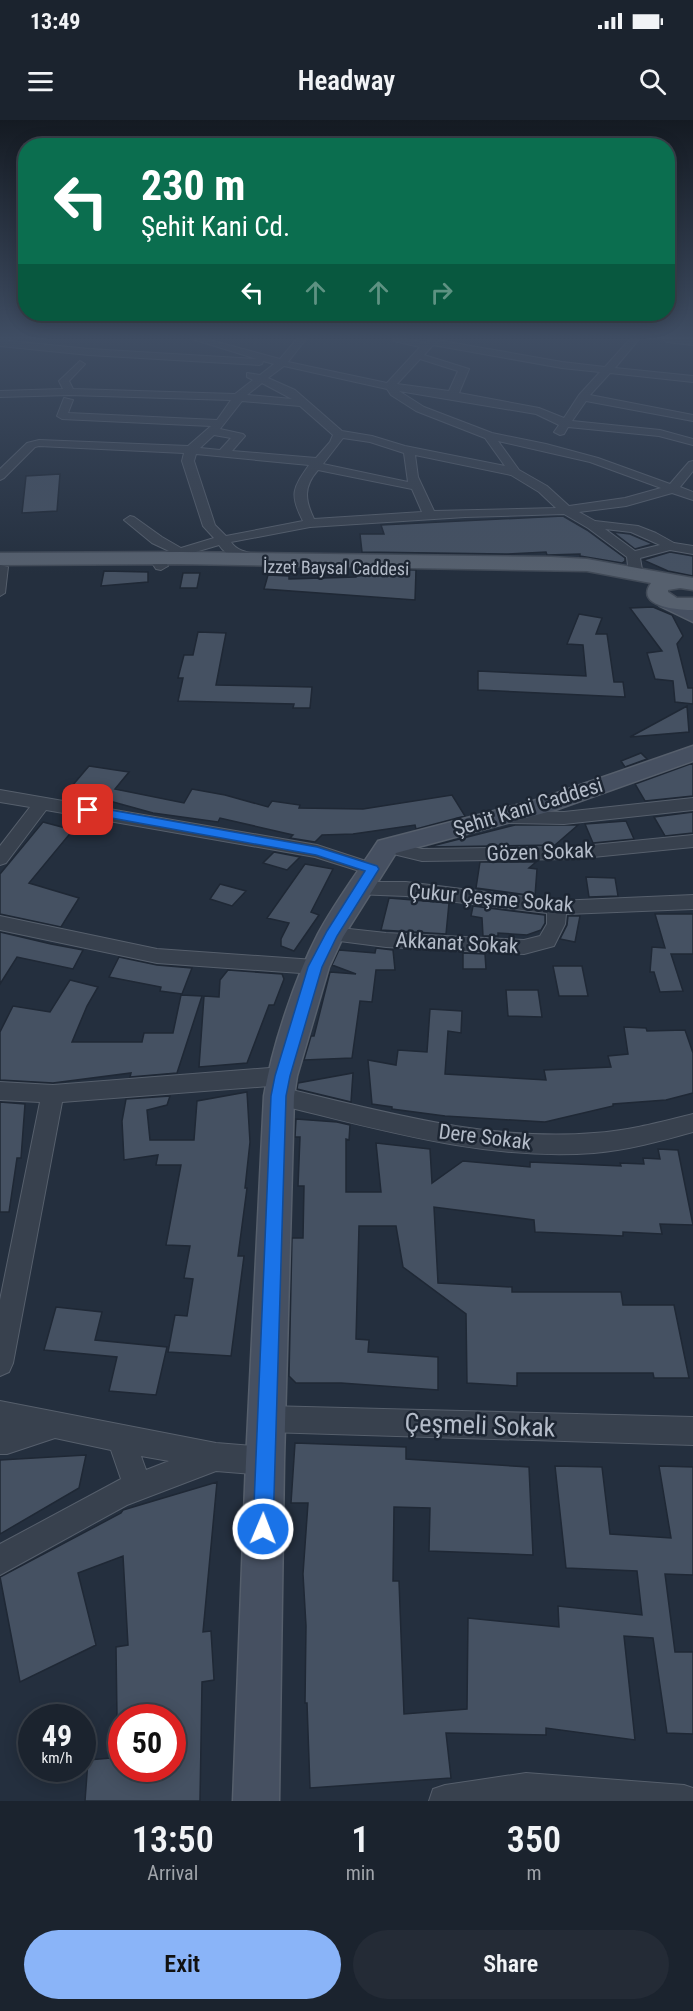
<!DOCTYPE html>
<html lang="en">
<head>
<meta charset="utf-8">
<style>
	:root { --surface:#1b232e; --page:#242b36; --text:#f1f3f6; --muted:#a0a4aa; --line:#39404a; --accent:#8ab4f8 }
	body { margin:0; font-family:"Roboto Condensed",sans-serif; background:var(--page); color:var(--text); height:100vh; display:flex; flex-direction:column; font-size:22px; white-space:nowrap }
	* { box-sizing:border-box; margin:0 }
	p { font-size:20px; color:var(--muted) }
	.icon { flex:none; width:33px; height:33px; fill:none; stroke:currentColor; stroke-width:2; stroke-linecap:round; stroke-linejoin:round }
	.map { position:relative; height:1681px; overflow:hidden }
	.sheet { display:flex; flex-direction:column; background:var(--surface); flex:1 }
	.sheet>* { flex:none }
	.hud { position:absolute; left:18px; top:18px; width:657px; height:183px; border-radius:24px; box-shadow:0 3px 15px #0003,0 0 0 2px var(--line); background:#0b6e4f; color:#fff; overflow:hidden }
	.speed { position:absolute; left:18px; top:1584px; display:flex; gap:12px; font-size:30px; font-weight:700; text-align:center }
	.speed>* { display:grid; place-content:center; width:78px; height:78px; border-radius:50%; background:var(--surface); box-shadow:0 3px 15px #0003,0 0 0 2px var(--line); line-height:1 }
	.speed small { font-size:15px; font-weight:400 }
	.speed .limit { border:9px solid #d22; background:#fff; color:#111 }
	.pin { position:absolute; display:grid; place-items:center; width:51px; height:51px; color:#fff; margin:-26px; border-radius:12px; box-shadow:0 3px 9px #0006 }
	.me { position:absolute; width:66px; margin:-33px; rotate:1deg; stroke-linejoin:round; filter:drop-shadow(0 0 4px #0008) }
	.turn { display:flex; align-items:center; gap:21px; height:126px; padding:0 24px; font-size:27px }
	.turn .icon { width:78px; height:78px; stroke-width:2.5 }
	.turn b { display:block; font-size:42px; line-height:51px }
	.lanes { display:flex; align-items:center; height:57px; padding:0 24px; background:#0003; justify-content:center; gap:30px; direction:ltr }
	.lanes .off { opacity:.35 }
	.eta { display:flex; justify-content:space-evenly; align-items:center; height:102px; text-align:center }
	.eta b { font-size:36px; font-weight:600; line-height:42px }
	.primary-button { display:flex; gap:12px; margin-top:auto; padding:12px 24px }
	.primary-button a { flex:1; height:69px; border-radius:36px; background:var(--accent); color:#111; font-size:24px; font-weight:600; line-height:69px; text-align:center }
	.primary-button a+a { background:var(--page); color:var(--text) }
	.status { display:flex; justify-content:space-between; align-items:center; height:42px; padding:0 30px; background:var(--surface); direction:ltr }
	.status svg { height:16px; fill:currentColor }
	header { display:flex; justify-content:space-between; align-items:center; height:78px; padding:0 24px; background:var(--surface); font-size:27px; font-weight:600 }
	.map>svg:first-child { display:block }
	.building { fill:#455162; stroke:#1f2835; stroke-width:1.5 }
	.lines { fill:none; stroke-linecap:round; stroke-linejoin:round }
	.pedestrian-casing { stroke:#565f6c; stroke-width:2 }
	.minor-casing { stroke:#565f6c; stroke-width:2 }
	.secondary-casing { stroke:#565f6c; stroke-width:3 }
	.primary-casing { stroke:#414a57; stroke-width:3 }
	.pedestrian { fill:#38414e; fill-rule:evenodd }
	.minor { fill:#38414e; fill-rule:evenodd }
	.secondary { fill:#465061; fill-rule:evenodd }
	.primary { fill:#56606e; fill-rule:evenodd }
	.route { fill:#1a73e8; stroke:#114b97; stroke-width:1.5 }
	.labels { text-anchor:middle; stroke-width:5; stroke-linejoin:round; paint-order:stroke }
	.far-street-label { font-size:18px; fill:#b4bcc9; stroke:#1d2633 }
	.street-label { font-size:21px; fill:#b4bcc9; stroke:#1d2633 }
	.near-street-label { font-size:26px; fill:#b4bcc9; stroke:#1d2633 }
</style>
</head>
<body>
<div class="status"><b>13:49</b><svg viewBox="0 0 49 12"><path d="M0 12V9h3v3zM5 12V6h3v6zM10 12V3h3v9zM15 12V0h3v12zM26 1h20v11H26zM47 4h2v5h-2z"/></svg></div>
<header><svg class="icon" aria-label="menu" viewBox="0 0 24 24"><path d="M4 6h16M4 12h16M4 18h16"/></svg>Headway<svg class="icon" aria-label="search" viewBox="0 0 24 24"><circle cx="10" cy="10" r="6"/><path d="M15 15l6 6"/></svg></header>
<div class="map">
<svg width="693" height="1681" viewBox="0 0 693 1681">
	<rect width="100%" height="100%" fill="#242f3e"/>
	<!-- building -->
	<path class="building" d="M60 354 57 391 22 393 26 356Z
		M563 396 587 410 625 438V441L622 443 580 436V434L547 435 546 432 506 434 362 432 360 414H384L381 405Z
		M613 412 630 414 653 424 635 429Z
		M670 432 693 436V456L668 451 643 440Z
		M364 449 416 450 415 480 264 469 268 455 289 456V459L356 457V455L364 456Z
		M104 451 148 452V462L101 466Z
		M183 453H200L197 468H180Z
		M653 487 672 495 683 516 677 524 688 568H693V584L675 582 673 561 655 559 647 533 662 531 630 488Z
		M579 494 602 498 596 514H607L614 562H623L625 577 478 570V551L586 556 583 525 567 524Z
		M198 512 226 513 216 565 312 567 310 588H293L294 584 178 581 183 558H178L184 535H193Z
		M687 586 689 612 630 617Z
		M641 633 647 639 625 647 621 641Z
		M693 643V676L645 681 635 664Z
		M89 646 129 652 115 669 184 683 192 669 225 675 268 687 272 681 300 685 299 688 363 689 452 675 465 696 416 709 415 705 353 714 322 715 315 722 290 718 293 715 220 698 218 702 153 693 106 680 66 673Z
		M693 692V713L665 716 654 697Z
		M626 701 634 719 593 723 585 704Z
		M43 702 73 710 29 763 79 778 61 807 0 794V754Z
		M515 705H578L555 725 428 727Z
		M274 732 300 737 287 750 263 743Z
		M480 742H536L529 748 537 749 535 776 476 768Z
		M305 744 333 749 311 792 319 795 294 831 281 826V819L289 803 267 798Z
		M586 757 615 758 618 776 589 777Z
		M220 764 246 771 232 786 210 779Z
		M389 778 449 783 446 814 381 810Z
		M473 786 545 795V803L541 810 527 815 498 813V816H483L482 798 471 796Z
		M655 794H693V834H671L683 871 660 872 654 852H650L652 827 665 828Z
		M568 796H580L575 822 560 819 567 805Z
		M0 812 51 824 83 830 73 849 17 837 0 864Z
		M376 828 393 830 395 850H376L372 882 360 881 352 938 304 940 311 916H314L330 852 356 854 332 845 339 830 375 833Z
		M463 833 485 834 486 849H463Z
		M119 837 157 845 192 848 182 874 160 871 161 867 109 857Z
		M553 846H582L588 876H559Z
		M228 850 282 854 284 859 274 885H269L247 943 199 947 204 876 219 877 220 860Z
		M70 860 98 867 87 886 72 922H142L144 913H173L181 875 202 876 177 953 130 957 131 953 53 963 0 960V912L13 886 50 892Z
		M506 870H538L542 897 508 896Z
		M430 889 462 891 461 913 448 911 445 954 546 960 544 950 611 947 608 936 628 934 624 907 646 908 647 911 685 910 693 933V973L666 980 613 984V986L545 1002 445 996 392 989V987L372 984 368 940 396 945 398 930 427 932Z
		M353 953 351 982 297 969 298 963Z
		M247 972 250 1022 245 1068H247L238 1136H244L231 1236 168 1232 175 1195 187 1196 193 1159 184 1158 190 1126 166 1125 181 1045H156L158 1035 124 1040 122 1001 126 979 170 976 167 985 147 990 150 1020H194L197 981Z
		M0 982 25 984 21 1038H17L9 1092H0Z
		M296 999 337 1002 350 1005 349 1020 346 1019V1072H381L376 1023 430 1029 432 1063 463 1041 530 1047V1042L621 1046 620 1043 644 1044 643 1038 660 1039 658 1029 678 1030 693 1105 660 1104 662 1114 623 1112V1116L535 1112 534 1100 434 1087 438 1163 512 1167V1172H621L623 1185H674L689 1258H654L653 1253H517V1266L467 1263 466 1194 403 1147 396 1106H359L356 1219 369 1220 368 1232 438 1237V1270L341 1263H296L289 1256 292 1118H303L304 1066H298L300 1017H295Z
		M56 1187 102 1192 95 1220 167 1227 156 1275 109 1271 117 1237 44 1230Z
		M295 1323 406 1327V1339L529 1347 533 1435 429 1431 430 1388 394 1387 393 1461H399L404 1594 467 1589 468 1498 559 1507 558 1486 642 1495 637 1451 566 1448 555 1346 602 1347 610 1414 671 1418 659 1346 693 1347V1455L665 1454 675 1532H693V1614L667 1613 653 1518 624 1516 635 1620 546 1608V1615L446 1613 451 1658 310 1668 307 1583H305L306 1506 303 1454 308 1383H291Z
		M86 1335 79 1368 0 1414V1340Z
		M217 1362 203 1512 211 1511 214 1560 202 1562 200 1681H85L88 1640 122 1637V1648H172V1598H117L116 1527 128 1525 123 1436 78 1453 96 1525 20 1562 0 1457 121 1393 123 1390Z"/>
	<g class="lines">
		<!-- pedestrian casing -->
		<g class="pedestrian-casing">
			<path id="pedestrian" d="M0 445 8 447 5 473 0 476Z"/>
		</g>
		<!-- minor casing -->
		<g class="minor-casing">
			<path id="minor" d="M192 219H206L280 239 297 219H306L288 242 387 263 420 227 394 221 393 219H407L425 223 431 219 562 242 605 247 630 219H639L615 248 693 256V262L610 253 590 275 693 295V301L586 281 572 301 660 310 693 319V325L659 316 568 307 564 314 560 315 554 312 559 305 536 294 399 271 424 287 492 313 546 324 598 338 670 364 689 342 693 341V351L680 367 693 372V380L672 373 626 386 579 392 595 401 638 406 656 413 674 423 693 426V434L670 430 640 438 643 455 636 459 629 455 627 437 588 408 564 394 465 397 310 407 231 422C238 433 253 433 265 436L267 439 265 442C250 445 227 438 219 425L165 441 168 446 161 450 156 449 150 440 155 435 169 431 152 423 124 400 130 396 134 397 162 417 181 428 214 418 203 406 182 341 184 333 39 326 35 327 4 358 0 360V349L27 323 39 320 188 326 211 306 62 299 57 296 64 278 73 280 68 293 217 300 231 280 69 275 0 277V271L63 269 59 261 80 241 85 244 69 261 73 269 235 274 253 260 247 257V253L260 255 274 244 263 241 262 244 259 245 89 235 0 226V220L89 229 257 239ZM433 225 562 248 600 252 579 275 564 298 539 288 459 273 469 249 424 235ZM420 239 458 251 449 271 397 264ZM284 246 387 269 391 275 416 291 485 318 505 346 405 326 372 316 342 311 295 270 268 258ZM262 263 292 279 247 275ZM242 281 300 286 333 315 330 322 316 338 232 331 245 316 243 314 220 309ZM214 315 231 318 220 330 200 328ZM343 318 370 322 404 333 408 362 323 344ZM498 321 590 342 661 368 625 378 569 386 547 366 519 350ZM196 334 309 345C293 368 289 374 303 401L226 416 215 405 194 341ZM415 335 511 355 539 372 556 388 434 391 418 357ZM318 350 412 369 422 392 314 399C305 380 303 367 318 350ZM605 409 631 412 660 425 635 431Z
				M662 219H693V225L667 222Z
				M0 670 317 725 378 745 381 749 378 753 372 755 315 737 46 690 6 743 0 745V726L30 687 0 682Z
				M693 678V690L564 704 509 703 503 701 500 697 503 693 509 691 564 692Z
				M693 715V727L573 739 422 741 381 731 378 727 381 723 387 721 422 729 573 727Z
				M360 762H406L557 781 693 775V789L566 794 565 804 554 826 524 834 386 827 324 819 321 814 324 809 331 807 386 813 524 820 540 816 547 804V793L406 776 354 774 351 769 354 764Z
				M0 796 157 829 315 840 322 842 325 847 322 852 315 854 157 843 0 810Z
				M282 947 290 950 293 956 290 962 282 965 62 982 13 1243 9 1252 0 1256V1180L40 982 0 980V962L53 965Z
				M279 967C382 991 487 1022 594 1013 628 1011 661 1002 693 994V1012C661 1021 628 1030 594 1033 487 1041 382 1010 279 985L271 982 268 976 271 970Z
				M0 1281 216 1323 265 1327 275 1331 279 1341 275 1351 265 1355 216 1351 127 1385 0 1455V1424L121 1359 111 1330 55 1318 7 1334H0ZM141 1336 169 1341 146 1350Z
				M267 1286 693 1297V1325L267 1312 258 1308 254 1299 258 1290Z
				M526 1653 684 1665 693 1668V1681H429L433 1669 445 1665Z"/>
		</g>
		<!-- secondary casing -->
		<g class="secondary-casing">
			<path id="secondary" d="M667 476 693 488V502L660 486 657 482 660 478Z
				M693 626V641L555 690 396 733 343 817 329 847 297 956 294 976 284 1341 279 1681H233L246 1341 264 976C272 927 295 858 318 814 335 782 358 752 378 721L540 679Z"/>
		</g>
		<!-- primary casing -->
		<g class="primary-casing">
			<path id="primary" d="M180 432 551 437 587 439 693 458V470L680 468 668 470V472L677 478H693V490C679 490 634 487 651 463L587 451 180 444 0 445V433Z"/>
		</g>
		<!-- pedestrian -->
		<use href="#pedestrian" class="pedestrian"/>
		<!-- minor -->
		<use href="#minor" class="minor"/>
		<!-- secondary -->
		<use href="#secondary" class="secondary"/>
		<!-- primary -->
		<use href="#primary" class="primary"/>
	</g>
	<!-- sky -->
	<linearGradient id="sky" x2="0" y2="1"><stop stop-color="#141a22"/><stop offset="0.48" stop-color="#3f4d63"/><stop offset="1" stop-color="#3f4d63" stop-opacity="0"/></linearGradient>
	<rect width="693" height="454" fill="url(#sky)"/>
	<!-- route -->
	<path class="route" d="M88 686 317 727 377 746 379 749 337 816 322 847 290 956 286 976 273 1409 270 1416 263 1419 256 1416 253 1409 271 976 275 956 308 847 327 811 365 751 316 735 84 693V687Z"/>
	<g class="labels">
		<!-- far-street labels -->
		<g class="far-street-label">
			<text transform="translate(336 448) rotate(1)" y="6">İzzet Baysal Caddesi</text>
		</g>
		<!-- street labels -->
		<g class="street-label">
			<text transform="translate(528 687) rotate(-17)" y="7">Şehit Kani Caddesi</text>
			<text transform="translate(540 732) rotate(-2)" y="7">Gözen Sokak</text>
			<text transform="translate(491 778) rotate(5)" y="7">Çukur Çeşme Sokak</text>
			<text transform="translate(457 823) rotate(3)" y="7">Akkanat Sokak</text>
			<text transform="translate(485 1017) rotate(7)" y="7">Dere Sokak</text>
		</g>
		<!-- near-street labels -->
		<g class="near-street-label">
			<text transform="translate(480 1305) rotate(2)" y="9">Çeşmeli Sokak</text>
		</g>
	</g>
</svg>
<div class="speed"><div>49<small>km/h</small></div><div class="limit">50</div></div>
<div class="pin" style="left:88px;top:690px;background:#d93025"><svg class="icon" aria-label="arrive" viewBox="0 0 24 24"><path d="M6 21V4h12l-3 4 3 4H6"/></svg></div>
<svg class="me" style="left:263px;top:1409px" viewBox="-20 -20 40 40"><circle r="17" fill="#1a73e8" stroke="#fff" stroke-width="3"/><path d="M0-11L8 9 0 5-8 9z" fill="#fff"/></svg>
<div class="hud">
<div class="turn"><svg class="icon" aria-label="left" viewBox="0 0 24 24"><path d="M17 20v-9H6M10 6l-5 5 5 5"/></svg><div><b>230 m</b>Şehit Kani Cd.</div></div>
<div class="lanes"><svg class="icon" aria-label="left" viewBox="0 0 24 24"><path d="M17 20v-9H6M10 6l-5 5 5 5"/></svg><svg class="icon off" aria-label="ahead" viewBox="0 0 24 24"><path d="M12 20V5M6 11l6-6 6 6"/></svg><svg class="icon off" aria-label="ahead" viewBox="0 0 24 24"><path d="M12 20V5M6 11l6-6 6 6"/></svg><svg class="icon off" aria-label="right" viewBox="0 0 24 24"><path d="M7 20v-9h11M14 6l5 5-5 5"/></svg></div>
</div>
</div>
<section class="sheet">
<div class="eta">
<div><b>13:50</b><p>Arrival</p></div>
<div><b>1</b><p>min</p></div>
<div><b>350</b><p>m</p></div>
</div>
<div class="primary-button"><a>Exit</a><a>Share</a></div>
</section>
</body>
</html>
